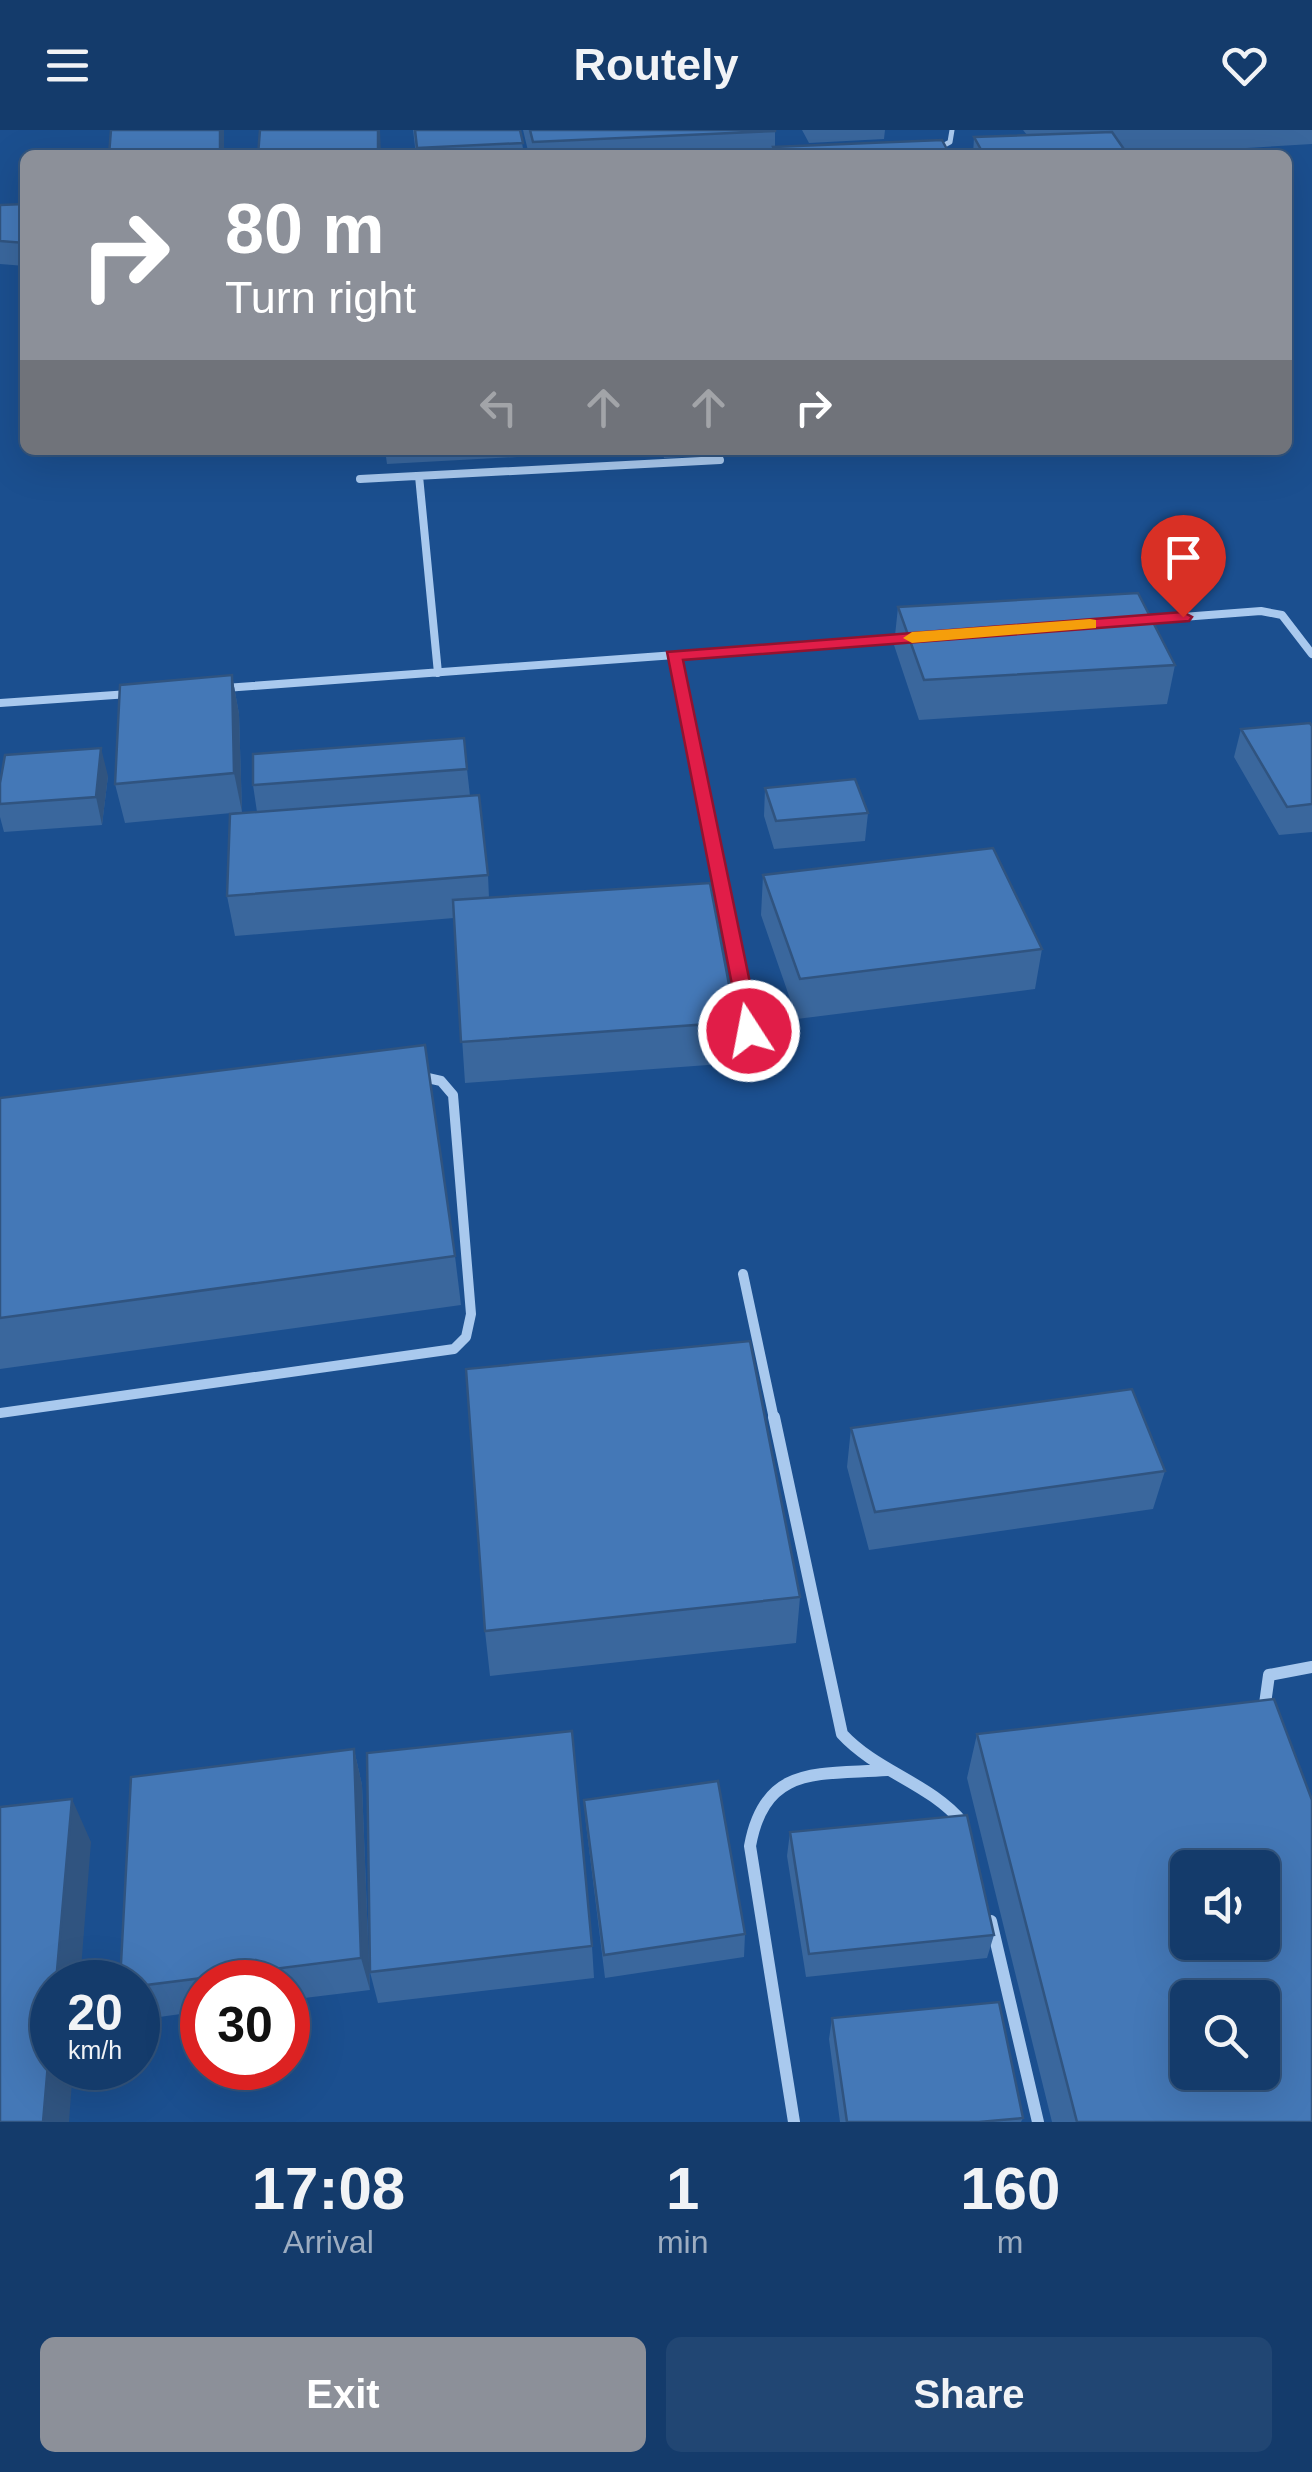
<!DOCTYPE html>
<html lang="en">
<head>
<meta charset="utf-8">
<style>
	:root { --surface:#143b6b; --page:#214673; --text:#f1f3f6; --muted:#9dadc1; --line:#33557e; --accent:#8c9099 }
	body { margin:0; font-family:Helvetica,sans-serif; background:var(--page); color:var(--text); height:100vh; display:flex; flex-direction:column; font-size:38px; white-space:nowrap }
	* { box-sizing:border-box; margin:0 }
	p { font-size:32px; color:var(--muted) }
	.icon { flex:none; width:55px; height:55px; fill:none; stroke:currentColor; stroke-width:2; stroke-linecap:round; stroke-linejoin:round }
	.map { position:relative; height:1992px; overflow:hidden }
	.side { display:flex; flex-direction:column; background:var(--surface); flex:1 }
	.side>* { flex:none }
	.top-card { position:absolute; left:20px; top:20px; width:1272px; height:305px; border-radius:15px; box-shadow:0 10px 40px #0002,0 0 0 2px var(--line); background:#8c9099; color:#fff; overflow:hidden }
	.controls { position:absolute; left:1170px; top:1720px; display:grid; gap:20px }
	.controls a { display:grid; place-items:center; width:110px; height:110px; border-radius:15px; background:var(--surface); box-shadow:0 10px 40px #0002,0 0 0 2px var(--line); font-size:50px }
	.speed { position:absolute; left:30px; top:1830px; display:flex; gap:20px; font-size:50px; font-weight:700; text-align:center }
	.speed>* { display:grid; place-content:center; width:130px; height:130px; border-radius:50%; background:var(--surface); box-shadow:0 10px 40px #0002,0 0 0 2px var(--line); line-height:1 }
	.speed small { font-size:25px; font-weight:400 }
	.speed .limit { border:15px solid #d22; background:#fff; color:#111 }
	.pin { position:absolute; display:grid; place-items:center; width:85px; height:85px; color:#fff; margin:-102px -42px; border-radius:50% 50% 50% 0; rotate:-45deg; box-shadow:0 0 10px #0007 }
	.pin .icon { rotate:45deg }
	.me { position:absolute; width:110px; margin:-55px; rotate:349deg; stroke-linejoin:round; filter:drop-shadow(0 0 8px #0008) }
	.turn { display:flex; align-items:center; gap:35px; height:210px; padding:0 40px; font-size:45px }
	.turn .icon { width:130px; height:130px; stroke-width:2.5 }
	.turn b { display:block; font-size:70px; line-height:85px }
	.lanes { display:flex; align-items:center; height:95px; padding:0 40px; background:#0003; justify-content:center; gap:50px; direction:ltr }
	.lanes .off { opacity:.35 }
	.eta { display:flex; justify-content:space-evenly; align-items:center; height:170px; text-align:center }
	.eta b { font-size:60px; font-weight:700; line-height:70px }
	.action { display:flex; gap:20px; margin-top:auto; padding:20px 40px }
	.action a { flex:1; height:115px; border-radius:15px; background:var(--accent); color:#fff; font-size:40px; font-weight:700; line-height:115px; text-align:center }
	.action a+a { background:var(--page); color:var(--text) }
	header { display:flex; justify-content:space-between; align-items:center; height:130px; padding:0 40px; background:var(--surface); font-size:45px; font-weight:700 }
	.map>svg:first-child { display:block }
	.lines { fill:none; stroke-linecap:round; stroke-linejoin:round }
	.lane { stroke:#a9c9ee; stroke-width:5 }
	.street-far2 { stroke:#a9c9ee; stroke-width:8 }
	.street-far1 { stroke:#a9c9ee; stroke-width:10 }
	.street { stroke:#a9c9ee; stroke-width:12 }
	.wall { fill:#3a679d }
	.shaded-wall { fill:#305480 }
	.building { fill:#4478b7; stroke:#305480; stroke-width:2.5; fill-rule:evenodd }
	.route { fill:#e11d48; stroke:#92132f; stroke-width:2.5 }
	.slow { fill:#f59e0b }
</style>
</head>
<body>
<header><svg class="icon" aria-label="menu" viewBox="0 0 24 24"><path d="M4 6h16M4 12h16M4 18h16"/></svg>Routely<svg class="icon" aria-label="heart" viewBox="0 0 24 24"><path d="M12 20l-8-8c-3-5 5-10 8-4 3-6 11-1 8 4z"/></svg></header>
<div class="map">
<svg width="1312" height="1992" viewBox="0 0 1312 1992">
	<rect width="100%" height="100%" fill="#1b4f8f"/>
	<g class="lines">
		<!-- lane -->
		<path class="lane" d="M937 19 950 12 952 0"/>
		<!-- street-far2 -->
		<path class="street-far2" d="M419 346 438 543
			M360 349 720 330
			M1143 490 1261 481 1282 485 1312 524
			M673 526 717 745
			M225 558 907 508
			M0 573 129 564"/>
		<!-- street-far1 -->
		<path class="street-far1" d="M717 743 749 901
			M743 1144 774 1289
			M0 1283 454 1219 466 1207 471 1184 453 965 441 951 419 946"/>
		<!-- street -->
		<path class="street" d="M774 1287 842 1604C877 1642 930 1653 963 1693
			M1264 1581 1269 1545 1312 1537
			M991 1791 1038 1992
			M794 1992 750 1716C765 1634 818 1645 887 1640"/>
	</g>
	<!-- wall -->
	<path class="wall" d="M413 0H520L524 25H416Z
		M523 0H775V17L950 25H529Z
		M802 0H885L884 9 809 13Z
		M1023 0H1312V14L1128 25H973L974 7 1027 5Z
		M25 74V136L0 134V75Z
		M385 320H643L387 334Z
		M662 320H807L664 328Z
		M898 477 1175 535 1167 574 919 590 894 515Z
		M232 545 239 584 242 682 125 693 115 654Z
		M1312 596V702L1279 705 1234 627 1241 599Z
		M467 639 470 666 488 745 489 768 736 892 735 933 465 953 454 788 235 806 227 766 257 682 253 655Z
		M108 646 102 695 4 702 0 687V674Z
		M765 658 868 683 865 711 774 719 764 686Z
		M763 745 1042 819 1035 859 797 889 761 785Z
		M0 968 455 1126 461 1175 0 1239Z
		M851 1298 1165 1341 1153 1379 869 1420 847 1337Z
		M800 1467 796 1513 490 1546 485 1501Z
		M977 1604 1312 1992H1052L967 1648Z
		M354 1619 362 1655 370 1860 288 1870V1852H202V1881L138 1890V1852Z
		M584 1670 745 1804 744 1827 605 1848 586 1694Z
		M790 1702 994 1805 987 1828 806 1847 787 1726Z
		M592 1816 594 1848 378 1873 370 1842Z
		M832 1888 1023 1988 1021 1992H840L829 1909Z"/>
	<!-- shaded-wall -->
	<path class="shaded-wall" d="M220 0H224V25H220Z
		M378 0H380L381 25H378Z
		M232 545 239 584 242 682 234 643Z
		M101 618 108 646 102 695 96 667Z
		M354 1619 362 1655 370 1860 361 1828Z
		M72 1669 91 1712 80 1852H56Z
		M52 1887V1938H73L69 1992H43Z"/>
	<!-- building -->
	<path class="building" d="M111 0H220V25H109Z
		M260 0H378V25H258Z
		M415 0H520L523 13 417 18Z
		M530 0H775V1L533 12Z
		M1112 2 1128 25H984L974 7Z
		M942 10 950 25H776L773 17Z
		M25 74V113L0 111V75Z
		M1138 463 1175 535 924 550 898 477Z
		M232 545 234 643 115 654 120 555Z
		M1310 593 1312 596V674L1287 677 1241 599Z
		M464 608 467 639 253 655V624Z
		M101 618 96 667 0 674V653L5 625Z
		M855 649 868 683 776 691 765 658Z
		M479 665 488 745 227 766 230 684Z
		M993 718 1042 819 800 849 763 745Z
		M710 753 736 892 461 912 453 770Z
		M425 915 455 1126 0 1188V968Z
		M750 1211 800 1467 485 1501 466 1239Z
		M1132 1259 1165 1341 875 1382 851 1298Z
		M1274 1569 1312 1670V1992H1077L977 1604ZM1188 1738H1262V1812H1188ZM1188 1868H1262V1942H1188Z
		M572 1601 592 1816 370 1842 367 1623Z
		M354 1619 361 1828 138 1856V1852H120L131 1647Z
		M718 1651 745 1804 604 1825 584 1670Z
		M72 1669 56 1852H52V1887L43 1992H0V1677Z
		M967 1685 994 1805 809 1824 790 1702Z
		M999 1872 1023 1988 979 1992H847L832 1888Z"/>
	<!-- route -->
	<path class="route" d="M1183 482 1192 487 1189 491 683 530 760 901 757 906H742L667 522Z"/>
	<!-- slow -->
	<path class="slow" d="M1090 489 1096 490V498L912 513 903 508 912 502Z"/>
</svg>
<div class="controls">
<a><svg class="icon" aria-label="sound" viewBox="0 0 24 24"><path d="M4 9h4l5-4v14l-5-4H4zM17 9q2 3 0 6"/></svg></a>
<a><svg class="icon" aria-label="search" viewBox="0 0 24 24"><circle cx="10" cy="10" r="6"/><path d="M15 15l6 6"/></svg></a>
</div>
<div class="speed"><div>20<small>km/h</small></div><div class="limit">30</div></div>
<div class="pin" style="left:1183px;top:487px;background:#d93025"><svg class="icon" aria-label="arrive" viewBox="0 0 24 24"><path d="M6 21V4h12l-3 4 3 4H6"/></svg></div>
<svg class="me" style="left:749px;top:901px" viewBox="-20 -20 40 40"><circle r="17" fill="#e11d48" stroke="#fff" stroke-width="3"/><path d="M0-11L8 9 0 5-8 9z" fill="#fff"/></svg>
<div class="top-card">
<div class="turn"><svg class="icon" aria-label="right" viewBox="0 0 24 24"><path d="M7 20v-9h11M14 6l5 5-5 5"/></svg><div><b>80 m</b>Turn right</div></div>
<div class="lanes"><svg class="icon off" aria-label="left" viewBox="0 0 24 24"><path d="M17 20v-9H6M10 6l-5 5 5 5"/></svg><svg class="icon off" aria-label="ahead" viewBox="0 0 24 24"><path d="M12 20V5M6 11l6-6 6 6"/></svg><svg class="icon off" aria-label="ahead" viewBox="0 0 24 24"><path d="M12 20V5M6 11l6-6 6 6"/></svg><svg class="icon" aria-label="right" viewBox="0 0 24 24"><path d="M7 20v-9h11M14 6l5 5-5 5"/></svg></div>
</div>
</div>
<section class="side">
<div class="eta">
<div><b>17:08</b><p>Arrival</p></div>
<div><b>1</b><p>min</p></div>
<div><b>160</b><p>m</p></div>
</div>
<div class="action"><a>Exit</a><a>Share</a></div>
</section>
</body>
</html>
